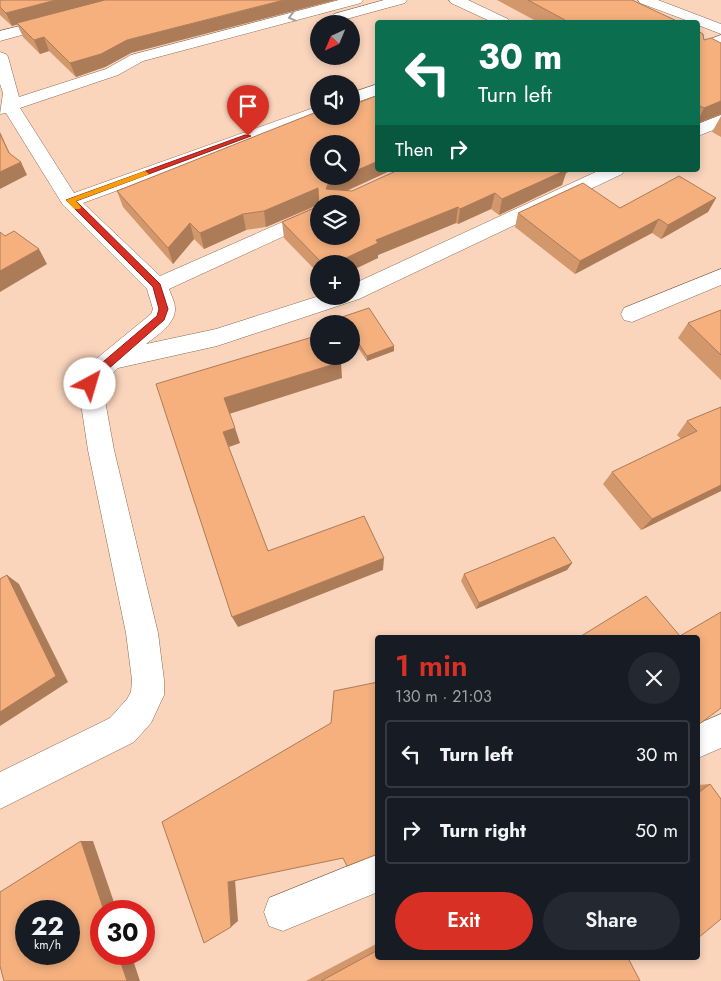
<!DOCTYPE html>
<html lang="en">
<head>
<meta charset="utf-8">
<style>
	:root { --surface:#171b24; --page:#242831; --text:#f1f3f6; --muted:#9ea1a6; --line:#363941; --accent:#d93025 }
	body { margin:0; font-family:Jost,sans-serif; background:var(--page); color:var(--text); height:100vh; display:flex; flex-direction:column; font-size:19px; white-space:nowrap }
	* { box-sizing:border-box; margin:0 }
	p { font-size:16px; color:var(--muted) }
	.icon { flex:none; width:28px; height:28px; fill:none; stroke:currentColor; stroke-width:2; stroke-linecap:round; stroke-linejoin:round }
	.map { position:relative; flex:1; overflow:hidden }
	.panel { position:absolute; left:375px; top:635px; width:325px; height:325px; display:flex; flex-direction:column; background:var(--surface); border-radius:5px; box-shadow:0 2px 8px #0003 }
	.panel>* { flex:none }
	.banner { position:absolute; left:375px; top:20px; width:325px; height:152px; border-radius:5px; box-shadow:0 2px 8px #0003; background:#0b6e4f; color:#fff; overflow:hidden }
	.needle { width:32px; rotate:224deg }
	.controls { position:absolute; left:310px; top:15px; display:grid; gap:10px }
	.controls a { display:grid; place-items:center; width:50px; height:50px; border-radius:50%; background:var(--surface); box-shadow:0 2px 8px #0003; font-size:25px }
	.speed { position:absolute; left:15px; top:900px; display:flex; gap:10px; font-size:25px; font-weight:700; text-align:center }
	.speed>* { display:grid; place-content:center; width:65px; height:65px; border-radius:50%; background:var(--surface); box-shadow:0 2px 8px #0003; line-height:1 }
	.speed small { font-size:12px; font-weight:400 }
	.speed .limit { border:8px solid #d22; background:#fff; color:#111 }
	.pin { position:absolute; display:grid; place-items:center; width:42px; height:42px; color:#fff; margin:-51px -21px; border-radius:50% 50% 50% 0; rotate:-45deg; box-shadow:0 0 5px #0007 }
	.pin .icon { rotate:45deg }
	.me { position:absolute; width:55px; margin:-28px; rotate:39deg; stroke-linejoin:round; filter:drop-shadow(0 0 4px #0008) }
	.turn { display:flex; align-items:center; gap:18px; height:105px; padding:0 20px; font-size:22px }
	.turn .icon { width:65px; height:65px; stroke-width:2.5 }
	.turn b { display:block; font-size:35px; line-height:42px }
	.then { display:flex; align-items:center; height:48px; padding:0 20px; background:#0003; gap:10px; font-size:19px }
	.round { display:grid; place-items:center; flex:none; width:52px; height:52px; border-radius:26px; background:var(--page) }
	.summary { display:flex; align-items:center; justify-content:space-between; height:85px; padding:0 20px }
	h1 { font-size:30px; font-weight:600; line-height:38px; color:var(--accent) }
	.primary-button { display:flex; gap:10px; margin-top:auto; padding:10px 20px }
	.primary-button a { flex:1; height:58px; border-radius:30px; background:var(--accent); color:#fff; font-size:20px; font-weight:600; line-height:58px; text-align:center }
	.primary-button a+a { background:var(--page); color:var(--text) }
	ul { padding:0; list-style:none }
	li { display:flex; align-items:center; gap:15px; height:68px; margin:0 10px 8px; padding:0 10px; border:2px solid var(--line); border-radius:5px }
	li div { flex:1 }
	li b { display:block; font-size:19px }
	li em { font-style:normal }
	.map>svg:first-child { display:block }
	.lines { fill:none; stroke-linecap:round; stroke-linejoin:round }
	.street-casing { stroke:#8b6a53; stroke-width:1 }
	.secondary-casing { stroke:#8b6a53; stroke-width:1 }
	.street { fill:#fff; fill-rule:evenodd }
	.secondary { fill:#fff; fill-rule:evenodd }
	.wall { fill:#d3976c }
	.shaded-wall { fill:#ac7b58 }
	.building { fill:#f5b07e; stroke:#ac7b58; fill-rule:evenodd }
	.oneway { stroke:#a39f9b }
	.route { fill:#d93025; stroke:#8d1f18 }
	.slow { fill:#f59e0b }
</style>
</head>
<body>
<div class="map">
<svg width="721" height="981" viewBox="0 0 721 981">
	<rect width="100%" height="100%" fill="#fad4bb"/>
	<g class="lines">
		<!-- street casing -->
		<g class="street-casing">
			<path id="street" d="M339 0H363L361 3 143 61 118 75 20 108 74 193 319 106V116H321L83 203 160 276 319 206V220L169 289C171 295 175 302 175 308 176 324 156 336 146 344L216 329 319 296H351V285L600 170H624L622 174 359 299 217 346 118 368 102 384 114 450 158 633 164 680V695L151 723 134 742 0 809V772L110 718 127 699 131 692 132 680 126 633 88 450 78 384 85 368 151 314 153 309 147 289 63 205 6 113 0 114 3 93 0 84V52L6 54 8 57 19 97 106 69 131 55Z
				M384 0H407L405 3 339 21 334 20 332 17 334 14Z
				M449 0H468L508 19 510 22H492L451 3Z
				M56 17 61 18 63 21 61 24 0 41V31Z
				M721 35V45L698 54V44Z
				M378 84V95L351 104V93Z
				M721 115V127L698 136V124Z
				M721 269V285L632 322 624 320 621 314 624 308Z
				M721 714V748L698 758V724Z
				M378 854V892L283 931 269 926 264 912 269 898Z"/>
		</g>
		<!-- secondary casing -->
		<g class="secondary-casing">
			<path id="secondary" d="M638 0H658L721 24V34L698 25V22H691L640 3Z"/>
		</g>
		<!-- street -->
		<use href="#street" class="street"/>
		<!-- secondary -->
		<use href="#secondary" class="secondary"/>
	</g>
	<!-- wall -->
	<path class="wall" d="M0 0 131 53 105 67 76 77 49 51 40 54 23 37 17 24 12 26 0 15Z
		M497 0H632L679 22H538Z
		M698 31 704 40 721 114 698 123Z
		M319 116 378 170H392L347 191H352L398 170H572L566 173 562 185 499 215 491 209 458 224 456 223 378 255V258L351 264H319V274L284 238 282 222 319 206V205L266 227 246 230 204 249 194 239 173 264 123 207 117 191Z
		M721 116V137L712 132Z
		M716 198 708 212 661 239 652 233 575 274 515 227 518 213 620 208Z
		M721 310V380L678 338 688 323Z
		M342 317 394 346V351L367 361 351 337V324H343L342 322Z
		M721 407V491L641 530 603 484 612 472 681 439 677 435 687 421Z
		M572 563 567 570 476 609 461 581 464 574Z
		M710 784 698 938V785Z
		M378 943V958L640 981H306Z"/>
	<!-- shaded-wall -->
	<path class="shaded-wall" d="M56 0H110L12 26 6 13Z
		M284 0H336L131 53 105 67 76 77 70 63 127 40Z
		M44 37 49 51 40 54 34 40Z
		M721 101V114L698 123V121L704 108Z
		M0 132 15 165 21 162 27 175 0 189V172L9 153 0 134Z
		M378 161V170H392L330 198 326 189 329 182 343 176H351V173Z
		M556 170H572L566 173 562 185 499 215 502 199Z
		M318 188 319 204 266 227 264 211Z
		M495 193 491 209 458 224 460 209Z
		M716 198 708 212 661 239 668 225Z
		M458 207 456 223 378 255V258L351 271V264H333L376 240Z
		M243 214 246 230 204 249 200 233Z
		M659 219 652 233 575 274 580 261Z
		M190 223 194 239 173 264 168 248Z
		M39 249 47 264 0 292V271Z
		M394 346V351L367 361V356Z
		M341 362 342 378 229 414 224 398Z
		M235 428 240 443 229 447 223 432Z
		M721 485V491L641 530 652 519Z
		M384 558 383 570 238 627 232 617Z
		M572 563 567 570 476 609 479 603Z
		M7 575 19 584 68 682 0 726V712Z
		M81 841H93L117 911H104Z
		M235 880 238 921 231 927 228 882Z
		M118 954H131L140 981H127Z"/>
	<!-- building -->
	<path class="building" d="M0 0H56L6 13 0 7Z
		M105 0H284L127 40 101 54 70 63 44 37 34 40 17 23Z
		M528 0H632L679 22H559L565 20Z
		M698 31 703 34 704 40 711 38 721 43V101L704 108 698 105Z
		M378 95V161L351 173V144H319V176H343L329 182 326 189 352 191 398 170H566L502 199 495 193 460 209 458 207 376 240 378 243 333 264H323L282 222 319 206 318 188 264 211 243 214 200 233 190 223 168 248 117 191 319 111V116H351V106ZM319 204H351V236H319Z
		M0 134 9 153 21 162 0 172Z
		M679 176 716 198 668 225 659 219 580 261 518 213 583 183 620 208Z
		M14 231 39 249 0 271V232L5 236Z
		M369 308 394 346 367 356 351 332V324H346L342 317Z
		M721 310V355L688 323Z
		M319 335V356H338L341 362 224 398 235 428 223 432 268 551 364 516 384 558 232 617 156 384Z
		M721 407V485L652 519 612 472 697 431 687 421Z
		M554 537 572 563 479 603 464 574Z
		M7 575 56 676 0 712V579Z
		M646 596 680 636 721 612V708L698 725V638H578Z
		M378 682V854L347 866 343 858 228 882 231 927 204 943 162 822 331 723 334 691Z
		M710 784 721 799V919L698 938V793Z
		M81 841 104 911H101V954H118L127 981H4L0 966V892ZM26 911H69V954H26Z
		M378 950V958H628L640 981H321Z"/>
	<!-- one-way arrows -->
	<defs><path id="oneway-chevron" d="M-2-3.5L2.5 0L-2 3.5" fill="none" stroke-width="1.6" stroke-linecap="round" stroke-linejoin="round" transform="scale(1.25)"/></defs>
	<use class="oneway" href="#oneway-chevron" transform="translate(292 17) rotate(165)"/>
	<!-- route -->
	<path class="route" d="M245 135 251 136 76 201 160 284 168 309 164 320 98 378 94 387H87L85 384 90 373 157 316 159 309 153 287 66 200Z"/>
	<!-- slow -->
	<path class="slow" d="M145 171 149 174 147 175 76 201 81 207 80 209H74L66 200Z"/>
</svg>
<div class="controls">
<a><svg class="needle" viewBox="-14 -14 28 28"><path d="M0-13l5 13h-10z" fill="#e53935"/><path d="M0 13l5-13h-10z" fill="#9ea1a6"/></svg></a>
<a><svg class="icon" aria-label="sound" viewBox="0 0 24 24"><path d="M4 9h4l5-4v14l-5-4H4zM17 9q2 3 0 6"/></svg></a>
<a><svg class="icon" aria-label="search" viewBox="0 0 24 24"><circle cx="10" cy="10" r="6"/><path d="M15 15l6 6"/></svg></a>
<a><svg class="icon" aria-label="layers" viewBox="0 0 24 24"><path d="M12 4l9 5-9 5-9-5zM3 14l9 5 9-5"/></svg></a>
<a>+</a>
<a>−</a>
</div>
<div class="speed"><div>22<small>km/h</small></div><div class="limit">30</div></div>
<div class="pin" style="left:248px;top:136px;background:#d93025"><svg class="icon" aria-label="arrive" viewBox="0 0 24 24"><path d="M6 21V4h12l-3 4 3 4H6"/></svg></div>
<svg class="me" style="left:90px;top:384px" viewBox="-20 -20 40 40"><circle r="19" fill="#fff"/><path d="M0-13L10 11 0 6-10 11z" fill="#d93025"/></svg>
<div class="banner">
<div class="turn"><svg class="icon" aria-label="left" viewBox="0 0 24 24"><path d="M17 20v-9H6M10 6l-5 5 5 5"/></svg><div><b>30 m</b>Turn left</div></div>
<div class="then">Then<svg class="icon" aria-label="right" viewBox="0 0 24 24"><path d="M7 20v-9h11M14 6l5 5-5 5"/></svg></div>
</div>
<section class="panel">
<div class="summary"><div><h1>1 min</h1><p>130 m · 21:03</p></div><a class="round"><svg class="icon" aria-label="close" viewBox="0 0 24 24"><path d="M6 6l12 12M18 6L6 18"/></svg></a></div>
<ul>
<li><svg class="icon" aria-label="left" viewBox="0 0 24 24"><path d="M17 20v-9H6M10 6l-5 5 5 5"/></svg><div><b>Turn left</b></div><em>30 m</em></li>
<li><svg class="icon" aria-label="right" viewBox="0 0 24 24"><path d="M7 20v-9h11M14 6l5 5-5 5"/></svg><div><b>Turn right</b></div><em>50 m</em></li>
</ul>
<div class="primary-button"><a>Exit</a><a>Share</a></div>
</section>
</div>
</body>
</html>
